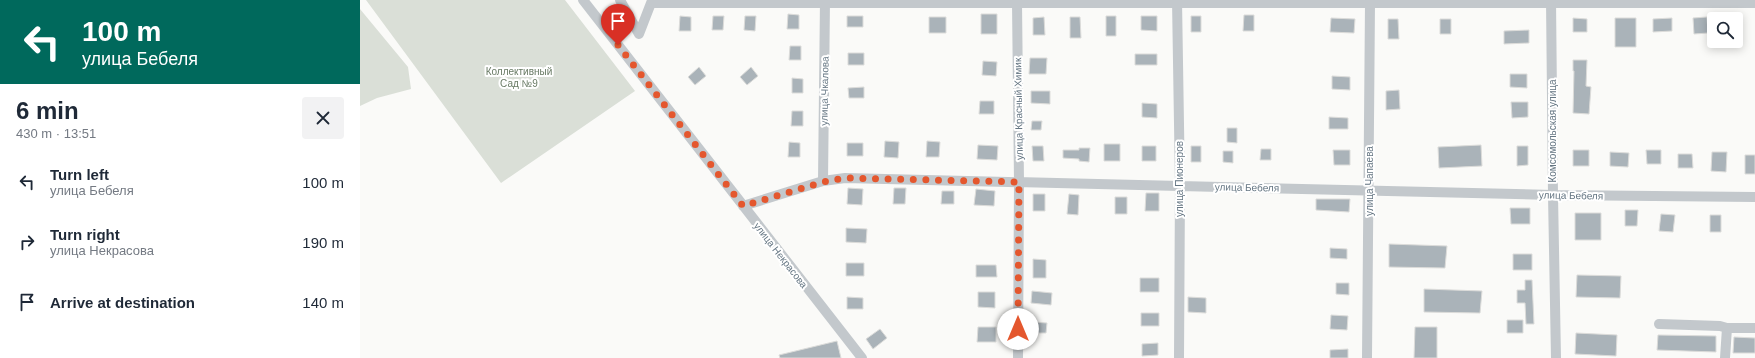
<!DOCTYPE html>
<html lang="en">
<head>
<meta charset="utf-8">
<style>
	:root { --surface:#fff; --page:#f2f2f3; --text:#1f2937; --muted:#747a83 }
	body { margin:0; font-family:Helvetica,sans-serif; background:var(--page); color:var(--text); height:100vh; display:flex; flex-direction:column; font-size:15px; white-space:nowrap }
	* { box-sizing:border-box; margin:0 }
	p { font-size:13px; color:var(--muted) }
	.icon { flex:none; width:22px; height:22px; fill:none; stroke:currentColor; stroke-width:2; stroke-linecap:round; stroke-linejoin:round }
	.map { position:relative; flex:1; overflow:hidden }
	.panel { display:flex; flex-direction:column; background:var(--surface); width:360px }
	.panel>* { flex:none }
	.banner { background:#00695c; color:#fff; overflow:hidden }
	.fabs { position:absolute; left:1347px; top:12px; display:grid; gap:8px }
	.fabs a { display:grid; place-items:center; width:36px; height:36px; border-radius:4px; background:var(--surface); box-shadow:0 2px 10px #0003; font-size:20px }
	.pin { position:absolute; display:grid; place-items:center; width:34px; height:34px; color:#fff; margin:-41px -17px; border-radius:50% 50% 50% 0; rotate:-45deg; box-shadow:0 0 4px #0007 }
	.pin .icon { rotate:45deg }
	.me { position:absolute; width:44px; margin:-22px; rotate:0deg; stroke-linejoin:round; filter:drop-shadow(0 0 3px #0008) }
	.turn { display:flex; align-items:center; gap:14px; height:84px; padding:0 16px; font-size:18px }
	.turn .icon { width:52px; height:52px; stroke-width:2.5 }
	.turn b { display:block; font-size:28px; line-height:34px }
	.round { display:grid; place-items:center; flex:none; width:42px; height:42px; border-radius:4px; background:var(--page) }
	.headline { display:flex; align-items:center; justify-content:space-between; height:68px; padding:0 16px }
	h1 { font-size:24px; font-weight:700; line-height:30px }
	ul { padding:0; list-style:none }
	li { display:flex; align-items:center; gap:12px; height:60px; padding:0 16px }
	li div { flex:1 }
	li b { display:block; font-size:15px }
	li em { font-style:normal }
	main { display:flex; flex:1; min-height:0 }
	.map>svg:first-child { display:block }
	.green { fill:#dadfd7 }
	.building { fill:#aab3b9; stroke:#dcdcda }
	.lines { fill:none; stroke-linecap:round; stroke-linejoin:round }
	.minor { stroke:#c3c8cc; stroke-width:10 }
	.route { stroke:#e4572e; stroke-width:7; stroke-dasharray:0 12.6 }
	.labels { text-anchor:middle; stroke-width:4; stroke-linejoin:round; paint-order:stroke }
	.park-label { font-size:10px; fill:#687a64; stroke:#fff }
	.street-label { font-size:10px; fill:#657683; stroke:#fff }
</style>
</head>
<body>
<main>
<section class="panel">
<div class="banner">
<div class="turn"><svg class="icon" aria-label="left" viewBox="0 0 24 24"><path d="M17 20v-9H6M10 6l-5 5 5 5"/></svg><div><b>100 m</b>улица Бебеля</div></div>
</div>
<div class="headline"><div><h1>6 min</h1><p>430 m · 13:51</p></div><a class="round"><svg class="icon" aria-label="close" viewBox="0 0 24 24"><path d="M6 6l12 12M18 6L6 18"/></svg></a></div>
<ul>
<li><svg class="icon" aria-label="left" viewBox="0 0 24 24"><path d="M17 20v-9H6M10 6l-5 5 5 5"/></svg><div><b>Turn left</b><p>улица Бебеля</p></div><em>100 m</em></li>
<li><svg class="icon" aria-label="right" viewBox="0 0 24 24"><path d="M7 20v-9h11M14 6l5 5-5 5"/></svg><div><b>Turn right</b><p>улица Некрасова</p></div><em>190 m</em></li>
<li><svg class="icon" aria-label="arrive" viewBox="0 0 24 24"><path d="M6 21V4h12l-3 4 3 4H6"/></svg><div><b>Arrive at destination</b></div><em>140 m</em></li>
</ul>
</section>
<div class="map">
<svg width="1395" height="358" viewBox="0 0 1395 358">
	<rect width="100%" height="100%" fill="#fafaf8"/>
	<!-- green -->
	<path class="green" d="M6 0H205L275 91 141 183Z
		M0 9 48 67 51 89 17 98 0 106Z"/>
	<!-- building -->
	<path class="building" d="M428 14 439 15V29H427Z
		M621 14H637V34H621Z
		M884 15H894V31H883Z
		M320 16 331 17V31H319Z
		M353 16H364L363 30H352Z
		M385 16H396L395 31 384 30Z
		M487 16H503V27H487Z
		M746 16H756V36H746Z
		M781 16H797V31L781 30Z
		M831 16H841V32H831Z
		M569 17H586V33H569Z
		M684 17 685 35H673V18Z
		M710 17H720L721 38H710Z
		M1347 17 1348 33 1334 34 1333 18Z
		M971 18 995 19 994 33 970 32Z
		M1213 18 1227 19V32H1213Z
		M1255 18H1276V47H1255Z
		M1312 18V31L1293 32V19Z
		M1028 19H1038L1039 39H1028Z
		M1080 19H1091V34H1080Z
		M1169 30V43L1144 44V31Z
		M430 46H441V60H429Z
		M488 53H504V65H488Z
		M775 54H797V65H775Z
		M670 58H687L686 74H669Z
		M1213 60H1227L1226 86 1231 87 1229 114 1213 113 1214 71H1213Z
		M623 61 637 62 636 76 622 75Z
		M339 67 346 76 335 85 328 77Z
		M391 67 398 76 387 85 380 77Z
		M1150 74H1167V88L1150 87Z
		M972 76 990 77V90L972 89Z
		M432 78 443 79V93H432Z
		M504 87V98H489L488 88Z
		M1039 90 1040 109 1026 110V91Z
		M671 91H690V104L671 103Z
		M620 101H634V114H619Z
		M1151 102H1168V117L1152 118Z
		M782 103 797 104V118L782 117Z
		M432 111H443V126H431Z
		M969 117 988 118V129H969Z
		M672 121H682L681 130H671Z
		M867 128H877V143L867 142Z
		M525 141 539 142 538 158 524 157Z
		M567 141 580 142 579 157H566Z
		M429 142 440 143V157H428Z
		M487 143H503V156H487Z
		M744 144H760V161H744Z
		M618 145 638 146 637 160 617 159Z
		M1121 145 1122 166 1079 168 1078 147Z
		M672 146H683L684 161H673Z
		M782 146H796V161H782Z
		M831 146H841V162H831Z
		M1157 146H1168V165L1157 166Z
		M719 148H730L729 162 719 161V159L703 158V150H719Z
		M901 149H911V160H900Z
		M973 150H990V165H974Z
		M1213 150H1229V166H1213Z
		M1286 150H1301V164H1287Z
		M863 151H873V163L863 162Z
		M1250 152 1269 153 1268 167 1250 166Z
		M1352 152H1367L1366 172 1351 171Z
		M1318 154H1332L1333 168H1318Z
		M1385 155H1395V174H1385Z
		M488 188 503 189 502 205 487 204Z
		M534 188H546L545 204H533Z
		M616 189 635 191 634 206 614 205Z
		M582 191H594V204H581Z
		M786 193H799V211H785Z
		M673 194H685V211H673Z
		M709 194 719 195 718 215 707 214Z
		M755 197H767V214H755Z
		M956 199H990L989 212 956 210Z
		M1150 208H1170V224H1151Z
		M1265 210H1278L1277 226H1265Z
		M1215 213H1241V240H1215Z
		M1301 214 1315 215 1313 232 1299 231Z
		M1350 215H1361V232H1350Z
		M486 228 507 229 506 243 486 242Z
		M1029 244 1087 246 1085 268 1029 267Z
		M970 248 987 249V259L970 258Z
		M1153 254H1172V270H1153Z
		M673 259 686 260V278H673Z
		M486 263H504V276H486Z
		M616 265H636L637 277H616Z
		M1217 275 1261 276 1260 298 1216 297Z
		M780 278H799V292H780Z
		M1165 280H1172L1174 324H1166L1165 303H1157V290H1165Z
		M976 283H989V295L976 294Z
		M1064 289 1122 291 1120 313 1064 312Z
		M672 291 692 293 691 305 671 303Z
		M618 292H635V308L618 307Z
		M487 297 503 298V309H487Z
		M828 297 846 298V313L828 312Z
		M781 313H799V326H781Z
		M971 315 988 316 987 330 970 329Z
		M1147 320H1163V333H1147Z
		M673 322 687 323 686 333H672Z
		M618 327H636V342H617Z
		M1055 327H1077V358H1054Z
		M520 329 527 338 513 349 506 339Z
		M1216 333 1257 335 1256 356 1215 354Z
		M1298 335 1356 336V352L1297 350Z
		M1374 337 1395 338V353H1373Z
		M477 341 481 358H420L419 355Z
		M798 343V355L782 356V344Z
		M988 349V358H970V350Z"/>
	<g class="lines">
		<!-- minor -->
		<path class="minor" d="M223 0 502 358
			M260 0 279 34 291 3H1395
			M817 0 820 186 819 358
			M1191 0 1193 195 1196 358
			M657 3 659 182 658 358
			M463 181 465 0
			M383 206 463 181 485 178 1193 195 1395 197
			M1299 324 1360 326 1367 328
			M1007 358 1010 3
			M1365 358 1367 328H1395"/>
	</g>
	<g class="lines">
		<!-- route -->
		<path class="route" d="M258 45 383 206 463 182 485 178 659 182 658 329"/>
	</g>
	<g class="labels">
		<!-- park labels -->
		<g class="park-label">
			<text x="159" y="75">Коллективный<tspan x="159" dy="12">Сад №9</tspan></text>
		</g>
		<!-- street labels -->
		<g class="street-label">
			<text transform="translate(464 91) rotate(-89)" y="4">улица Чкалова</text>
			<text transform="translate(658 109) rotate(-91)" y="4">улица Красный Химик</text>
			<text transform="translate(1192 131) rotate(-90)" y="4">Комсомольская улица</text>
			<text transform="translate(819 179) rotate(-90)" y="4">улица Пионеров</text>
			<text transform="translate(1009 181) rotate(-90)" y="4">улица Чапаева</text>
			<text transform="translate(887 187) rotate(1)" y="4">улица Бебеля</text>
			<text transform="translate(1211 195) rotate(1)" y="4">улица Бебеля</text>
			<text transform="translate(421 255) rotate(52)" y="4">улица Некрасова</text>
		</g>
	</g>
</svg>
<div class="fabs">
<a><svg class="icon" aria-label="search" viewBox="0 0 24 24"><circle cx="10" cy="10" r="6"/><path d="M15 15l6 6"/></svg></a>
</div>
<div class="pin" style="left:258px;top:45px;background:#d93025"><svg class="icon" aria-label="arrive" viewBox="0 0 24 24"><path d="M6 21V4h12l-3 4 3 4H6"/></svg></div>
<svg class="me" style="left:658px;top:329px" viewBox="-20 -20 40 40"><circle r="19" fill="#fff"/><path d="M0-13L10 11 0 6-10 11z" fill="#e4572e"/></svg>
</div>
</main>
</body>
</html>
